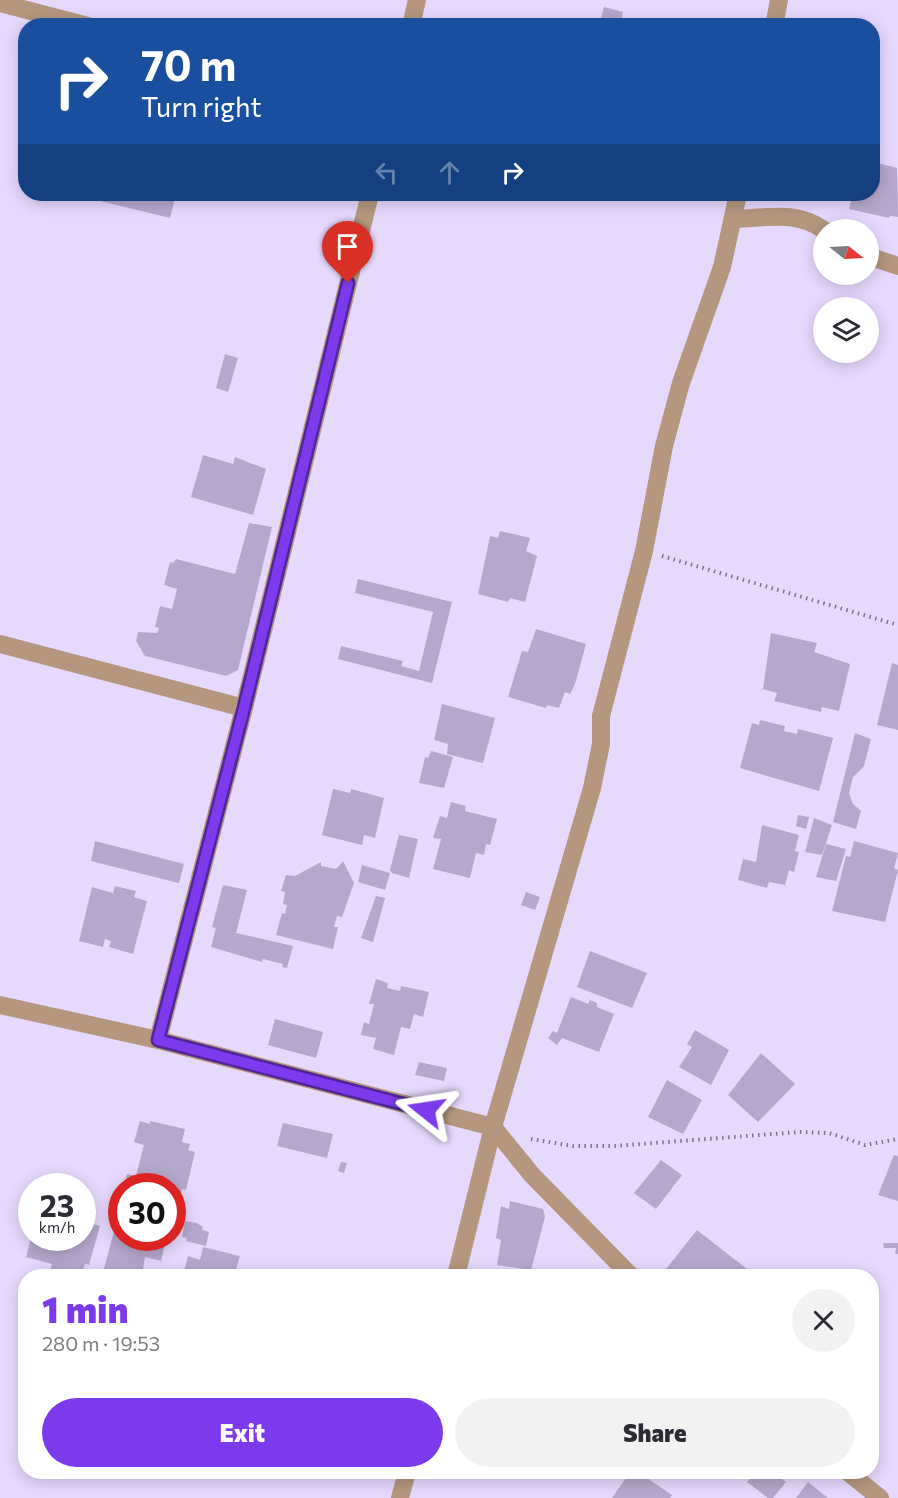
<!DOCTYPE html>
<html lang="en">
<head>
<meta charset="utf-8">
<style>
	:root { --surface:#fff; --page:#f2f2f3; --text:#2b2b33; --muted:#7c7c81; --accent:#7c3aed }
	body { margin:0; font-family:Commissioner,sans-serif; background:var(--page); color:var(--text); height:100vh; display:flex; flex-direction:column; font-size:22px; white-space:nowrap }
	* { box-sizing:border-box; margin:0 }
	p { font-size:20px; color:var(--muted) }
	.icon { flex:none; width:33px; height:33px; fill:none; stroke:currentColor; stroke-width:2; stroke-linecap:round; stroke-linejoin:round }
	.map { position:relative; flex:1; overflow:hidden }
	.sheet { position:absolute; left:18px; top:1269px; width:861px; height:210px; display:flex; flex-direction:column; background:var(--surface); border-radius:24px; box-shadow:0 3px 15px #0003 }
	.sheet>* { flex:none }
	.guide { position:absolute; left:18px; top:18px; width:862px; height:183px; border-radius:24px; box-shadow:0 3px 15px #0003; background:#1a4fa0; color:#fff; overflow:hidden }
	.needle { width:39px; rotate:108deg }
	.fabs { position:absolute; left:813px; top:219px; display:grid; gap:12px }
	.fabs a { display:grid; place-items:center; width:66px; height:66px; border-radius:50%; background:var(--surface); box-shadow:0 3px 15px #0003; font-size:30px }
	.speed { position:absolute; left:18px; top:1173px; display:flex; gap:12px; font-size:30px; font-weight:700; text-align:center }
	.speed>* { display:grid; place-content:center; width:78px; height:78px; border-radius:50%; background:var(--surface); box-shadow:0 3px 15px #0003; line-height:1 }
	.speed small { font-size:15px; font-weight:400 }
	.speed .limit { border:9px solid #d22; background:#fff; color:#111 }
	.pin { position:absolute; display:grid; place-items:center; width:51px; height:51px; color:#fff; margin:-62px -26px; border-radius:50% 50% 50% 0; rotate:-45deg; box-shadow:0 0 6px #0007 }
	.pin .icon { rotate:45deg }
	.me { position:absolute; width:66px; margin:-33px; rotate:285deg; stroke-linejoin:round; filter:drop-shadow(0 0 4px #0008) }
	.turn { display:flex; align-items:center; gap:21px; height:126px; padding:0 24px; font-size:27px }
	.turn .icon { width:78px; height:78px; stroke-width:2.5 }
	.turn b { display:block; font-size:42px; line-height:51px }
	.lanes { display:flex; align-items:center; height:57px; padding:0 24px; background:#0003; justify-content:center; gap:30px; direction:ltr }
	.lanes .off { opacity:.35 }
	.round { display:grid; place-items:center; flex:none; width:63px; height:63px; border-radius:32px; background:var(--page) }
	.head { display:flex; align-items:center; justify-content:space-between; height:102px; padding:0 24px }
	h1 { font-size:36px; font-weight:800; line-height:45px; color:var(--accent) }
	.primary-button { display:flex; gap:12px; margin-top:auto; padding:12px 24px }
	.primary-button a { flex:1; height:69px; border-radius:36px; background:var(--accent); color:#fff; font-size:24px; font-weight:800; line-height:69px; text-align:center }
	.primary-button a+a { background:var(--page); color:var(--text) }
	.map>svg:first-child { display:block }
	.building { fill:#b6a8cc }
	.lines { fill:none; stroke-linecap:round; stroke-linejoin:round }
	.path { stroke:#7c728b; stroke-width:4; stroke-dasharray:1.5 4.5; stroke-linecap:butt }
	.minor { stroke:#b4977e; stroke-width:18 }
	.route-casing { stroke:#51269a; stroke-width:15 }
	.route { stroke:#7c3aed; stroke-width:10 }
</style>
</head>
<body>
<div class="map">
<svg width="898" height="1498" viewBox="0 0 898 1498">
	<rect width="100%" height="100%" fill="#e7d9fe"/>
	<!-- building -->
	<path class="building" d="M604 7 623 12 620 26H599Z
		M26 123V157L19 155Z
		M873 162 897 168 898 217 890 216 889 218 849 209 853 194H873Z
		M85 194H176L170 218 84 197Z
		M225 354 238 358 228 392 216 388Z
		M203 455 233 464 235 457 266 469 253 515 191 497Z
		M249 523 272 527 238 670 226 676 145 656 136 641 138 632 157 633 159 628 155 627 160 606 172 609 177 589 164 585 170 562 173 563 176 559 235 574Z
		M500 531 530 538 526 551 537 556 525 602 510 598 508 602 478 594 490 536 498 538Z
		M358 579 452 602 432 683 338 659 341 646 403 661 401 666 419 671 433 612 355 593Z
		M536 629 586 644 575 684 570 694 565 692 559 708 547 705 546 708 508 697 522 651 528 652Z
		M771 633 817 643 814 652 850 664 839 711 822 707 821 712 774 701 777 693 763 689Z
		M892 663 898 665V730L877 725Z
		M442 704 495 718 483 763 447 754 448 744 434 740Z
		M760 720 785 726 784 731 797 734 798 729 833 738 819 791 740 768 752 723 759 725Z
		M855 733 871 739 864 766 853 777 849 793 853 804 861 811 856 829 833 822Z
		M431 751 453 757 444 788 419 783 425 757 428 758Z
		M333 789 350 793 351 789 384 798 375 838 364 835 362 845 322 835Z
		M451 802 466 806 465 811 497 819 490 845 486 844 484 855 476 853 470 878 433 869 441 839 433 838 440 816 447 818Z
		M798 815 809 817 806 829 796 826Z
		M814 818 832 825 822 855 805 852Z
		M762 825 799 835 795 851 799 852 794 872 789 870 785 885 769 882 767 888 738 880 743 859 756 862Z
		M399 835 418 839 409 878 392 873 390 870Z
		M95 841 184 864 179 883 91 861Z
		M854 841 898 853 894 868 898 870 885 922 832 911 846 856 850 857Z
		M826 844 846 849 836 881 816 877Z
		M343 861 354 883 342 917 337 916 334 927H338L333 949 276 935 282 913 285 914 287 905 283 904 285 892 281 891 286 875 295 876 321 862V866L336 869Z
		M362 865 390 873 385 890 358 882Z
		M223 885 247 890 236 933 293 946 287 968 282 967 283 964 263 959 262 962 211 947 216 928 212 927Z
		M115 886 136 891 134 897 147 901 133 954 109 947 111 941 105 939 103 947 79 941 92 887 113 893Z
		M526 892 540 897 535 910 521 905Z
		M376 896 385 898 373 942 361 938Z
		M590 951 647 973 632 1008 577 987Z
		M376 979 388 983 387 988 400 991 401 986 429 992 423 1017 414 1014 410 1029 401 1027 394 1055 373 1049 376 1038 361 1035 364 1022 369 1024 374 1004H369Z
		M571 997 588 1004 590 1000 597 1003V1007L614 1014 599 1052 562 1038 557 1045 548 1038 553 1031 557 1033Z
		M275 1019 323 1032 316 1058 268 1045Z
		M695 1030 729 1050 711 1085 679 1067 692 1047 687 1044Z
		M761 1053 795 1084 758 1122 728 1095Z
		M419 1062 447 1068 444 1081 415 1075Z
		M667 1080 702 1100 683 1134 648 1117Z
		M140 1121 150 1124V1121L185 1129 182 1142 190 1144 188 1150 195 1152 186 1190 182 1189 178 1205 172 1203V1186H124L127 1174 136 1176 144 1145 134 1142Z
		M283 1123 333 1134 327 1158 277 1146Z
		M894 1155 898 1156V1201L878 1195Z
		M661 1160 682 1175 656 1209 634 1193Z
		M341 1162 347 1163 344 1173 338 1171Z
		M510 1201 543 1209 545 1217 531 1270 497 1265 501 1240 496 1238 501 1206 509 1209Z
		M82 1210 91 1213 89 1223 100 1226 89 1265 85 1264 81 1276H48L52 1264 26 1257 31 1238H82Z
		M185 1221 197 1223 203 1227 202 1230 209 1232 206 1246 186 1241 187 1238 182 1237Z
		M116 1224 122 1225V1238H154L166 1240 161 1261 145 1257 142 1276 129 1275 130 1273 125 1272 124 1276H102Z
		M697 1230 747 1269 741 1276H676L666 1269Z
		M883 1243H898V1254H895L896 1248H884Z
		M203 1247 240 1256 234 1276H183L188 1256 200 1260Z
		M493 1269 512 1276H490Z
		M266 1271 286 1276H265Z
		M630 1472H638L672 1495 670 1498H612Z
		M755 1472H773L786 1482 773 1498H768L747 1482Z
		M808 1482 828 1498H796Z"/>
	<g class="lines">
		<!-- path -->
		<path class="path" d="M662 556 898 625
			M531 1139 573 1146H614L799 1132 829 1133 865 1145 898 1139"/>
		<!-- minor -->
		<path class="minor" d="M0 3 88 26
			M411 26 417 0
			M774 26 779 0
			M735 219C767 218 796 210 824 230
			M868 256 898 266
			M0 644 244 708
			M0 1005 158 1040 493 1127 456 1276
			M158 1040 244 708 370 194
			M631 1276 532 1175 493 1127 592 788 601 744V716L644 551 664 446 681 383 722 267 738 194
			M848 1472 880 1498
			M400 1498 407 1472"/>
	</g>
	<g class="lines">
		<!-- route casing -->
		<g class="route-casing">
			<path id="route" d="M348 283 244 708 158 1040 426 1110"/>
		</g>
		<!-- route -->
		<use href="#route" class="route"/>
	</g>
</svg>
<div class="fabs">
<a><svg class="needle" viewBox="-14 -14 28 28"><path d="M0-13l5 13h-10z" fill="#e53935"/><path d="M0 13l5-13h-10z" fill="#7c7c81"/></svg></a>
<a><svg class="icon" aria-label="layers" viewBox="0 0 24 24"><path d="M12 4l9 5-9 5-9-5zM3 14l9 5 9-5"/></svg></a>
</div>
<div class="speed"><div>23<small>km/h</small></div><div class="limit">30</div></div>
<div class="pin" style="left:348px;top:283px;background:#d93025"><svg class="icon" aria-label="arrive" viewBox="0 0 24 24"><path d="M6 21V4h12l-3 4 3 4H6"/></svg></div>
<svg class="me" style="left:426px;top:1110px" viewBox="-20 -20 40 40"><path d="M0-17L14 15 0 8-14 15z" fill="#7c3aed" stroke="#fff" stroke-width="4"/></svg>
<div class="guide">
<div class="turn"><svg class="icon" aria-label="right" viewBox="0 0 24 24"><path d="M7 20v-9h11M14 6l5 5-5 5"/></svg><div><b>70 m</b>Turn right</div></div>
<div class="lanes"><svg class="icon off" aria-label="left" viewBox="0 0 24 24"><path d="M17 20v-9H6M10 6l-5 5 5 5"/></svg><svg class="icon off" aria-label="ahead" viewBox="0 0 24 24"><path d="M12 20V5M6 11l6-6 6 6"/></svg><svg class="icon" aria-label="right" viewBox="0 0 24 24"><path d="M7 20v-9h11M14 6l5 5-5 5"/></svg></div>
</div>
<section class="sheet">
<div class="head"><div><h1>1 min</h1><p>280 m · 19:53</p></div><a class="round"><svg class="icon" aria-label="close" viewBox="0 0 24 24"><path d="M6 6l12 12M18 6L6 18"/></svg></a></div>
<div class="primary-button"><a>Exit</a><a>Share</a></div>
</section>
</div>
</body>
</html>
